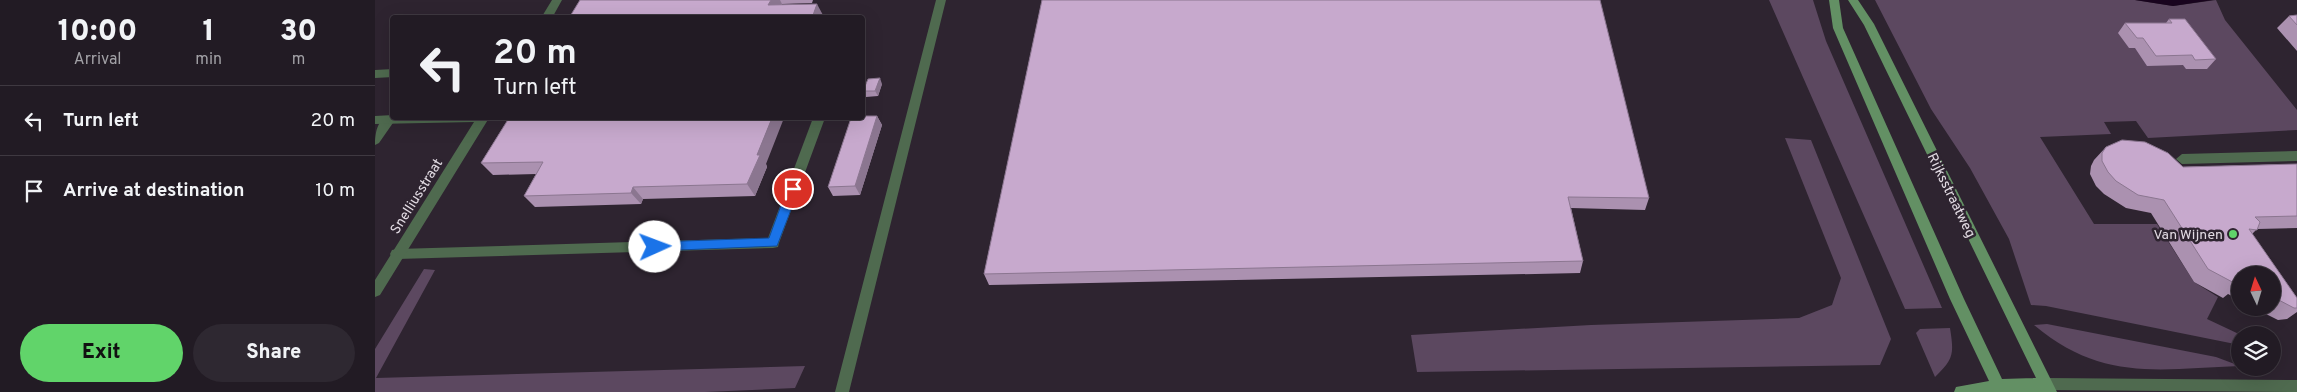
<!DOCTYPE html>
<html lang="en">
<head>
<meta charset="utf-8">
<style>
	:root { --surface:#221b24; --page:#2e2831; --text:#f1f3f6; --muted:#a2a1a6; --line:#3f3941; --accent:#61d46a }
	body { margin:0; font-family:Overpass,sans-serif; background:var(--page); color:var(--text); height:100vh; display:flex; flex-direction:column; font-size:19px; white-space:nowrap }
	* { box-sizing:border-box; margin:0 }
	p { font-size:16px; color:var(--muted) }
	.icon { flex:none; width:28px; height:28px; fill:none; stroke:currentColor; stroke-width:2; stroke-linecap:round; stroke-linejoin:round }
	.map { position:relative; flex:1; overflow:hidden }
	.details { display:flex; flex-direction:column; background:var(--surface); width:375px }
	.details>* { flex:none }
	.hud { position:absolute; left:15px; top:15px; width:475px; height:105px; border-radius:5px; box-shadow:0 5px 20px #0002,0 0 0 1px var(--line); background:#221b24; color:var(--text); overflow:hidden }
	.needle { width:32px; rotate:356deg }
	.controls { position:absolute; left:1856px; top:266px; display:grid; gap:10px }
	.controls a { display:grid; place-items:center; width:50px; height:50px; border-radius:50%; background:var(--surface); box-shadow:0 5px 20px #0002,0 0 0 1px var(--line); font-size:25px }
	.pin { position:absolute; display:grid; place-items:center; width:42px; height:42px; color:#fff; margin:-21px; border:2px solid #fff; border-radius:50%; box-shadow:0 1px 5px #0007 }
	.me { position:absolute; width:55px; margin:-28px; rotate:88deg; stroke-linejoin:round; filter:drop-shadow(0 0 4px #0008) }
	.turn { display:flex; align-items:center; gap:18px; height:105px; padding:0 20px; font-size:22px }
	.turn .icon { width:65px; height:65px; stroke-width:2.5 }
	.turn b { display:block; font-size:35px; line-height:42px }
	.eta { display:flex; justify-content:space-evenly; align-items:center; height:85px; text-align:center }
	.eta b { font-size:30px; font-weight:800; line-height:35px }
	.cta { display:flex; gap:10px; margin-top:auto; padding:10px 20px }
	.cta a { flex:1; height:58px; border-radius:30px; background:var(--accent); color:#111; font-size:20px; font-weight:800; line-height:58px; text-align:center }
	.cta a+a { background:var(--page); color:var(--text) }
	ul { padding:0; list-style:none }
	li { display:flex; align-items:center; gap:15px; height:70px; padding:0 20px; border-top:1px solid var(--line) }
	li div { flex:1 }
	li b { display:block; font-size:19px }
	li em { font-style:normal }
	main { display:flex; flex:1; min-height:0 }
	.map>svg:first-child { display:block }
	.green { fill:#5c4860 }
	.water { fill:#19041e }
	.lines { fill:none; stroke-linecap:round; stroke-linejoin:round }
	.lane { fill:#4f6a4f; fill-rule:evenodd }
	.street { fill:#4f6a4f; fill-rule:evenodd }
	.secondary { fill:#639064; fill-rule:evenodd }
	.wall { fill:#ab91b0 }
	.shaded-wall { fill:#8b7690 }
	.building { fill:#c7a9cd; stroke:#8b7690 }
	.route { fill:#1a73e8; stroke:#114b97 }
	.poi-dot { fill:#61d46a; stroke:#2e2430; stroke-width:2 }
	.labels { text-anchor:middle; stroke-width:5; stroke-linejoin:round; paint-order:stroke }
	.street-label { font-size:14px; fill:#e2dbe3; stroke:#2e2430 }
	.poi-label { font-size:14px; fill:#e2dbe3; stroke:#2e2430; text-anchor:end }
</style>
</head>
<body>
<main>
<section class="details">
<div class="eta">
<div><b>10:00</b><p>Arrival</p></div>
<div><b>1</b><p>min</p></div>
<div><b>30</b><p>m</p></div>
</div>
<ul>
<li><svg class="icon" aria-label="left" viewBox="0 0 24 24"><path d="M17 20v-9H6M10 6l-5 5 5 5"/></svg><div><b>Turn left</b></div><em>20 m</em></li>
<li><svg class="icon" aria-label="arrive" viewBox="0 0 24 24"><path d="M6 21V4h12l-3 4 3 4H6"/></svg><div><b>Arrive at destination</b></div><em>10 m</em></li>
</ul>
<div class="cta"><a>Exit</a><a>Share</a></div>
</section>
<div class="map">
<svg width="1922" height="392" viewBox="0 0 1922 392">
	<rect width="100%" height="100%" fill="#2e2430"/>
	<!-- green -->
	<path class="green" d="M1394 0H1438L1451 41 1567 308 1530 309Z
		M1500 0H1760L1798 6 1841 0 1850 20 1922 110V130L1773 138 1761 121 1729 122 1736 134 1665 137 1719 224H1782L1819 282 1843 297 1832 319 1866 335 1865 345 1671 306 1656 305 1634 239 1595 168 1556 109Z
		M1410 138 1436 140 1516 339 1505 365 1042 372 1036 335 1216 325 1424 318 1457 305 1466 278Z
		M49 269 60 270 1 378 430 366 420 388 330 392H0V349Z
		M1672 324 1841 357 1865 366C1783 369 1727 382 1659 325Z
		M1575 328C1579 354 1579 359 1560 377L1541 333 1545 329Z"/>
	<!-- water -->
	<path class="water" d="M1760 0H1838L1798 6Z"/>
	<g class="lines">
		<!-- lane -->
		<path class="lane" d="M561 0H571L474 392H460Z
			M14 116 20 120 4 143 0 145C0 134 2 119 14 116Z
			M438 118H450L404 243 403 247 398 248 22 259 17 258 15 254 17 250 22 249 393 238Z
			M1922 151V161L1807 164 1801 159 1807 154Z"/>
		<!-- street -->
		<path class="street" d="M177 0H187L177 18H166Z
			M18 69V77L0 78V70Z
			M18 115V118H114L5 295 0 297V280L99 122 0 124V116Z
			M1671 378 1922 380V392L1671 390 1666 389 1664 384 1666 379Z"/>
		<!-- secondary -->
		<path class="secondary" d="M1454 0H1464L1468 28 1589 299 1627 379 1661 378 1489 25 1473 0H1483L1499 24 1682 392H1579L1581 387 1614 381 1575 299 1458 28Z"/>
	</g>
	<!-- wall -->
	<path class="wall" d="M205 0H438L437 3 407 4V5L449 17Z
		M667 0 1274 198 1270 210 1196 208 1208 261 1205 273 614 285 609 274Z
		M1922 15V51L1902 28 1914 16Z
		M1794 19 1841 59 1832 69H1811L1808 65 1772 66 1760 48H1754L1743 33 1750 23H1791Z
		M507 84 503 96 491 97 488 91Z
		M502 116 507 125 485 195 458 196 453 187Z
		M134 118 391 164 392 167 380 196 268 199 266 204 160 207 149 196 161 174 118 175 106 163Z
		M1731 147 1808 167 1922 164V228L1882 229 1877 234 1922 298V312L1912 319 1903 320 1879 308H1898V275H1865V300L1853 294 1848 298 1819 282 1776 213 1751 208 1729 194 1721 186 1715 174 1716 166 1719 160Z"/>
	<!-- shaded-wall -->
	<path class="shaded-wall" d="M396 0H405L407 4 400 18 393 5Z
		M442 4 449 17 448 18H437Z
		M505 78 507 84 503 96 500 91Z
		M502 116 507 125 485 195 480 186Z
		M397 118H409L391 164 392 167 380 196 372 184 382 155Z
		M258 187 268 199 266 204 256 193Z"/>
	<!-- building -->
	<path class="building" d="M205 0H396L393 5 442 4 437 18H194Z
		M667 0H1225L1274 198 1193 197 1208 261 609 274Z
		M1922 15V25L1914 16Z
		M1794 19H1810L1841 59 1820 60 1817 55 1781 56 1768 38H1762L1750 23H1797Z
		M505 78 500 91H488L493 79Z
		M488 116H502L480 186 453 187 476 118H488Z
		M134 118H397L382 155H385L372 184 258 187 256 193 149 196 168 162 106 163Z
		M1747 140 1770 142 1793 153 1808 167 1922 164V216L1880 217 1885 222 1882 230 1874 229 1922 298V308H1919L1898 297V275H1865V282L1863 285 1833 269 1789 200 1763 195 1741 181 1733 172 1727 161V153L1731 147Z"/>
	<!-- route -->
	<path class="route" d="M418 185 424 189 402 246 280 251 274 247 280 242 394 238 412 189Z"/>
	<!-- markers -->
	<circle class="poi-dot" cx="1858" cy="234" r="5"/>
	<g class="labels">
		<!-- street labels -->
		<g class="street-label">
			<text transform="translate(1577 195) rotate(64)" y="5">Rijksstraatweg</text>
			<text transform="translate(41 196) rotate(-58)" y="5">Snelliusstraat</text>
		</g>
		<!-- poi labels -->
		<g class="poi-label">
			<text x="1848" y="239">Van Wijnen</text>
		</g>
	</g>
</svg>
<div class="controls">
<a><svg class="needle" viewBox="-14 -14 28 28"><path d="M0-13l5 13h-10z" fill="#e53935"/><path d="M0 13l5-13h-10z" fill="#a2a1a6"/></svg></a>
<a><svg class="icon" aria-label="layers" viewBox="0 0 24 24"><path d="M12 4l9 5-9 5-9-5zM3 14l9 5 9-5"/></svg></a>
</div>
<div class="pin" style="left:418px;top:189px;background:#d93025"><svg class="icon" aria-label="arrive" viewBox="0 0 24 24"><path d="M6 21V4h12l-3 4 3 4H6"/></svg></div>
<svg class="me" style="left:280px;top:247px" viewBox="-20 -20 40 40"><circle r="19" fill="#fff"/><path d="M0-13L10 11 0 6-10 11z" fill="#1a73e8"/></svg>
<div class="hud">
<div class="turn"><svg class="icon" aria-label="left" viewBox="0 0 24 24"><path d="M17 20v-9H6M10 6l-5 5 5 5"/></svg><div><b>20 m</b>Turn left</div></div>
</div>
</div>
</main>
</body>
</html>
